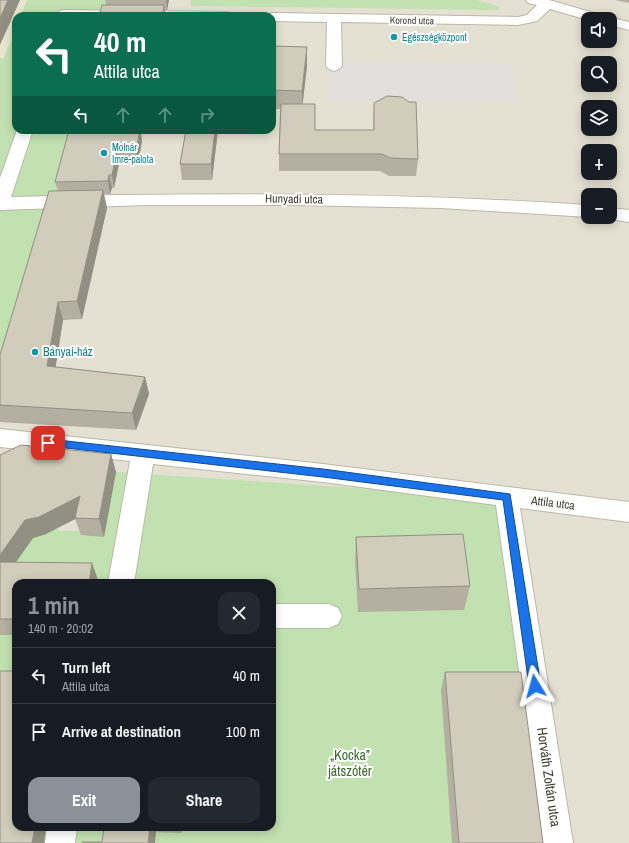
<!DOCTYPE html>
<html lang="en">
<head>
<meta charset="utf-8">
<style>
	:root { --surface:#171b24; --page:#242831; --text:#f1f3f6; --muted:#9ea1a6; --line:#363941; --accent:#8c9099 }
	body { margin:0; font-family:"Archivo Narrow",sans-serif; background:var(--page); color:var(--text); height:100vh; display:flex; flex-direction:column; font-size:15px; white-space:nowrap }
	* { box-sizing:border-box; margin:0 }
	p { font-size:13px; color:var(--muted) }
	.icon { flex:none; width:22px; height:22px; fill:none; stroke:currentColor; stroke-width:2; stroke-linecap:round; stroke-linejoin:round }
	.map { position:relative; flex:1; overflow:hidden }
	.sheet { position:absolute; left:12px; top:579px; width:264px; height:252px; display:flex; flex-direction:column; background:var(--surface); border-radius:12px; box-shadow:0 2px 10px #0003 }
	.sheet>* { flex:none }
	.banner { position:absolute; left:12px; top:12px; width:264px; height:122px; border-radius:12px; box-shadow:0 2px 10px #0003; background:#0b6e4f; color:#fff; overflow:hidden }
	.controls { position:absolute; left:581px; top:12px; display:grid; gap:8px }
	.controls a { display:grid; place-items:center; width:36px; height:36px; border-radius:8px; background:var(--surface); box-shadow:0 2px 10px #0003; font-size:20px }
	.pin { position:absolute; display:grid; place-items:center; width:34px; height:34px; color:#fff; margin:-17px; border-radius:8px; box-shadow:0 2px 6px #0006 }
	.me { position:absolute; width:44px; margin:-22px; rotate:352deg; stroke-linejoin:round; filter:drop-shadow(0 0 3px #0008) }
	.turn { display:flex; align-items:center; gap:14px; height:84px; padding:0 16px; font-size:18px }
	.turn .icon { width:52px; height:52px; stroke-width:2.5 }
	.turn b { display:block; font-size:28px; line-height:34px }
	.lanes { display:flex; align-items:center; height:38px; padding:0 16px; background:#0003; justify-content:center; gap:20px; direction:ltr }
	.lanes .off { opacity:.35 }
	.round { display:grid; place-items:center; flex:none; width:42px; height:42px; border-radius:12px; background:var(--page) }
	.head { display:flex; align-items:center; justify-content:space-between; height:68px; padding:0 16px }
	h1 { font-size:24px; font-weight:800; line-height:30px; color:var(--accent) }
	.button { display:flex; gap:8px; margin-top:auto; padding:8px 16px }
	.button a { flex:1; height:46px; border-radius:12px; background:var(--accent); color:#fff; font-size:16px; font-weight:800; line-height:46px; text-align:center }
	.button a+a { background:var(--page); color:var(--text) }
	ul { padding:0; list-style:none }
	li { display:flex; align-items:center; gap:12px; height:56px; padding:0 16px; border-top:1px solid var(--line) }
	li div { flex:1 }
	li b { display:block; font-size:15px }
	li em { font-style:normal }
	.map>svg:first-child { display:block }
	.residential { fill:#e4e1d2; fill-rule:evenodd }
	.education { fill:#e8e6cf }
	.green { fill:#c2e1b0; fill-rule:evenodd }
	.parking { fill:#e1e0dc }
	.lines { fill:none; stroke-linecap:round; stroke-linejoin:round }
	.minor-casing { stroke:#bbb8a8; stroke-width:2 }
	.minor { fill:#fff; fill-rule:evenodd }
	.wall { fill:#b4afa1 }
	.shaded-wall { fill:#928f83 }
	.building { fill:#d1ccbb; stroke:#928f83 }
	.route { fill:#1a73e8; stroke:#114b97 }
	.culture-dot { fill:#0f9aa8; stroke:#fff; stroke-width:1.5 }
	.labels { text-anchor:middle; stroke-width:4; stroke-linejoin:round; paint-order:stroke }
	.far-street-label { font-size:10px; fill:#423f35; stroke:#fff }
	.far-culture-label { font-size:10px; fill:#0d838f; stroke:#fff; text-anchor:start }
	.street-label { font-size:12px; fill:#423f35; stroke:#fff }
	.culture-label { font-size:12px; fill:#0d838f; stroke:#fff; text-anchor:start }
	.near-park-label { font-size:14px; fill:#3a6d2e; stroke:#fff }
	.near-street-label { font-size:14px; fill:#423f35; stroke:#fff }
</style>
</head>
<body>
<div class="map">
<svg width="629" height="843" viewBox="0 0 629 843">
	<rect width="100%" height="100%" fill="#f0efe4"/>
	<!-- residential -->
	<path class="residential" d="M0 0H629V843H0ZM16 16H272V130H16ZM588 19H610V41H588ZM588 63H610V85H588ZM588 107H610V129H588ZM588 151H610V173H588ZM588 195H610V217H588ZM16 583H272V827H16Z"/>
	<!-- education -->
	<path class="education" d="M0 0H27L21 16H16V28L4 58H0Z"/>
	<!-- green -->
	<path class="green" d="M27 0H109L104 16H21Z
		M191 0H477L500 7 498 10 191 6Z
		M16 28V130H74L52 217 0 396V58H4Z
		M116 472 509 498 569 843H0V541C20 539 38 538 57 529L60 531H82ZM16 583H272V827H16Z"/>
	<!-- parking -->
	<path class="parking" d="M329 61 510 64 518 102 328 99Z"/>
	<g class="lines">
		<!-- minor casing -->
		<g class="minor-casing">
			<path id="minor" d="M526 0H549L608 17 629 22V30L610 25V19L588 20 550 9 537 21 518 25 341 22 342 66 339 69 334 71 329 69 326 66 327 22 272 21V16H266L272 13 518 17 527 15 537 5 528 3Z
				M64 10 226 12 231 13 233 16H58L57 14 59 11Z
				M17 130H33L11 197C204 193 396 192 588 205V217L441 208 294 205H147L0 210V178Z
				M610 208 629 210V222L604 218 603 217H610Z
				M0 429 323 464 629 502V522L520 508 573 843H543L496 505 323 482 153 464 134 583H108L130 461 0 447Z
				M272 604H329L338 608 342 616 338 624 329 628H272Z
				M47 827H77L75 843H45Z"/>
		</g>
		<!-- minor -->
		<use href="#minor" class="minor"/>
	</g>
	<!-- wall -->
	<path class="wall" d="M105 0H169L167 10H165V12L106 5Z
		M615 0H629V3Z
		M272 46 307 66 302 104 315 130H373L374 103 418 159 416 176H389L380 171H279V154L280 109H272Z
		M69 130H141L142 141 138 164H119L114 188H112L110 194H104L107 208 82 319 63 320 55 367 145 377 149 394 136 430 0 422V355L58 191 55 182Z
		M186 130H218L212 180H182L180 164Z
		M111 454 116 472 104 537 81 535 75 519 46 534 33 538 16 562 98 580 16 583V635H0V455Z
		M356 537 470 586 464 610 358 612 355 561Z
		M445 672 543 843H452L441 690Z
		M104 827H182L181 833 156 832 102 842Z"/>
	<!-- shaded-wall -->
	<path class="shaded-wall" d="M8 0H20L0 45V18Z
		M166 0H169L167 10Z
		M307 47V66L302 110V91Z
		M140 130 142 141 138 164 136 151Z
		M215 130H218L212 180 211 164Z
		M117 151 119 164 114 188 112 175Z
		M109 175 112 188 110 194 108 181Z
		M103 190 107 208 82 319 77 301Z
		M58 302 63 320 53 384 47 366Z
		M145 377 149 394 136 430 132 413Z
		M111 454 116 472 104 537 99 519Z
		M80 496 75 518V519L46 534 33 538 4 579 0 572V555L25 520Z
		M92 563 98 580V583H89Z
		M35 827H46L44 843H32Z
		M150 827H153L156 832 155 843H148Z
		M179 827H182L181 833Z"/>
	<!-- building -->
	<path class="building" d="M0 0H8L0 18Z
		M102 5H164L163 12 169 13 168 16H99Z
		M272 46 307 47 302 91 272 90Z
		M387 96 402 97 409 102H416L418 159 390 158 382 154H279L281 104H315V130H374V103Z
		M69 130H140L136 151H117L112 175H109L108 181 55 182Z
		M186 130H215L211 164H180Z
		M103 190 77 301 58 302 47 366 145 377 132 413 0 405V355L49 191Z
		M21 445 111 454 99 519 75 518 80 496 39 517 25 520 0 555V455Z
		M463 534 470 586 359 589 356 537Z
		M0 562 92 563 89 583H16V619H0Z
		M0 671H16V827H35L32 843H0Z
		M445 672H521L543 843H459Z
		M104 827H150L148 843H82V842H102Z"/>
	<!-- route -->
	<path class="route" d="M48 439 323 469 510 494 541 686 539 689 535 691 531 689 529 686 503 500 323 477 48 446 43 443Z"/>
	<!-- markers -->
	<g class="culture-dot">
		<circle cx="394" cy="37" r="4"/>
		<circle cx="104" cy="153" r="4"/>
		<circle cx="35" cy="352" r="4"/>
	</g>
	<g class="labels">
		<!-- far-street labels -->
		<g class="far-street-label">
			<text transform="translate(412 20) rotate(1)" y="4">Korond utca</text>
		</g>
		<!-- far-culture labels -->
		<g class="far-culture-label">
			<text x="402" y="41">Egészségközpont</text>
			<text x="112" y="151">Molnár<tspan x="112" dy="12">Imre-palota</tspan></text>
		</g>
		<!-- street labels -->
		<g class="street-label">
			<text transform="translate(294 199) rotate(1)" y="4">Hunyadi utca</text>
			<text transform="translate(553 503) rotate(7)" y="4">Attila utca</text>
		</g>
		<!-- culture labels -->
		<g class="culture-label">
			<text x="43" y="356">Bányai-ház</text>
		</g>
		<!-- near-park labels -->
		<g class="near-park-label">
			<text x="350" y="760">„Kocka”<tspan x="350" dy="16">játszótér</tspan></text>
		</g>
		<!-- near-street labels -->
		<g class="near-street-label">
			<text transform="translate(549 777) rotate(82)" y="5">Horváth Zoltán utca</text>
		</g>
	</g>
</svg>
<div class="controls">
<a><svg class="icon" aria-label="sound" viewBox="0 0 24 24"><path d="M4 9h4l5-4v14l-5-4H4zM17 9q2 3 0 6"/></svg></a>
<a><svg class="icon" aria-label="search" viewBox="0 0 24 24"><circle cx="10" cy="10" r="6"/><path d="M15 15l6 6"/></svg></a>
<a><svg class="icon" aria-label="layers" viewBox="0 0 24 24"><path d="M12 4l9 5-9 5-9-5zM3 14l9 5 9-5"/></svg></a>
<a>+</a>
<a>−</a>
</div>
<div class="pin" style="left:48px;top:443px;background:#d93025"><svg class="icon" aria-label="arrive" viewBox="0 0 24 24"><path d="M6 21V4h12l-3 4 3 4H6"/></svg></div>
<svg class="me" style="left:535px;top:686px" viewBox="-20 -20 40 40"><path d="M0-17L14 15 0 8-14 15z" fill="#1a73e8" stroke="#fff" stroke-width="4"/></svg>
<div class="banner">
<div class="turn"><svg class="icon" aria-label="left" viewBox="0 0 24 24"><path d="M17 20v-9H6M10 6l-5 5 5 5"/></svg><div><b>40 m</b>Attila utca</div></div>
<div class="lanes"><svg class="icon" aria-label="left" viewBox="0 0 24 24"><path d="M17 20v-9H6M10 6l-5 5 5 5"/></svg><svg class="icon off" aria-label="ahead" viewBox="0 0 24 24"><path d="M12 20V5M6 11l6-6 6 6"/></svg><svg class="icon off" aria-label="ahead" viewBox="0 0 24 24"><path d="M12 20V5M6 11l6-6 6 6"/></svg><svg class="icon off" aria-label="right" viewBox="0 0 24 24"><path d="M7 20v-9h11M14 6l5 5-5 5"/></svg></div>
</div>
<section class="sheet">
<div class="head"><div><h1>1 min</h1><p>140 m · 20:02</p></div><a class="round"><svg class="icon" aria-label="close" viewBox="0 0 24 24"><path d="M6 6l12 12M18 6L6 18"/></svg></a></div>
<ul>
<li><svg class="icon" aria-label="left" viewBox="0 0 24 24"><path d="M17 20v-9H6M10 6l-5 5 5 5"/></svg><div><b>Turn left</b><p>Attila utca</p></div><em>40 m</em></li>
<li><svg class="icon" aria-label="arrive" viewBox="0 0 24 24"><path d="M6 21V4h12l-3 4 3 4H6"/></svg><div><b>Arrive at destination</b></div><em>100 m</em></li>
</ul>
<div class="button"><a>Exit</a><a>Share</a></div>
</section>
</div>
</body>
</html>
